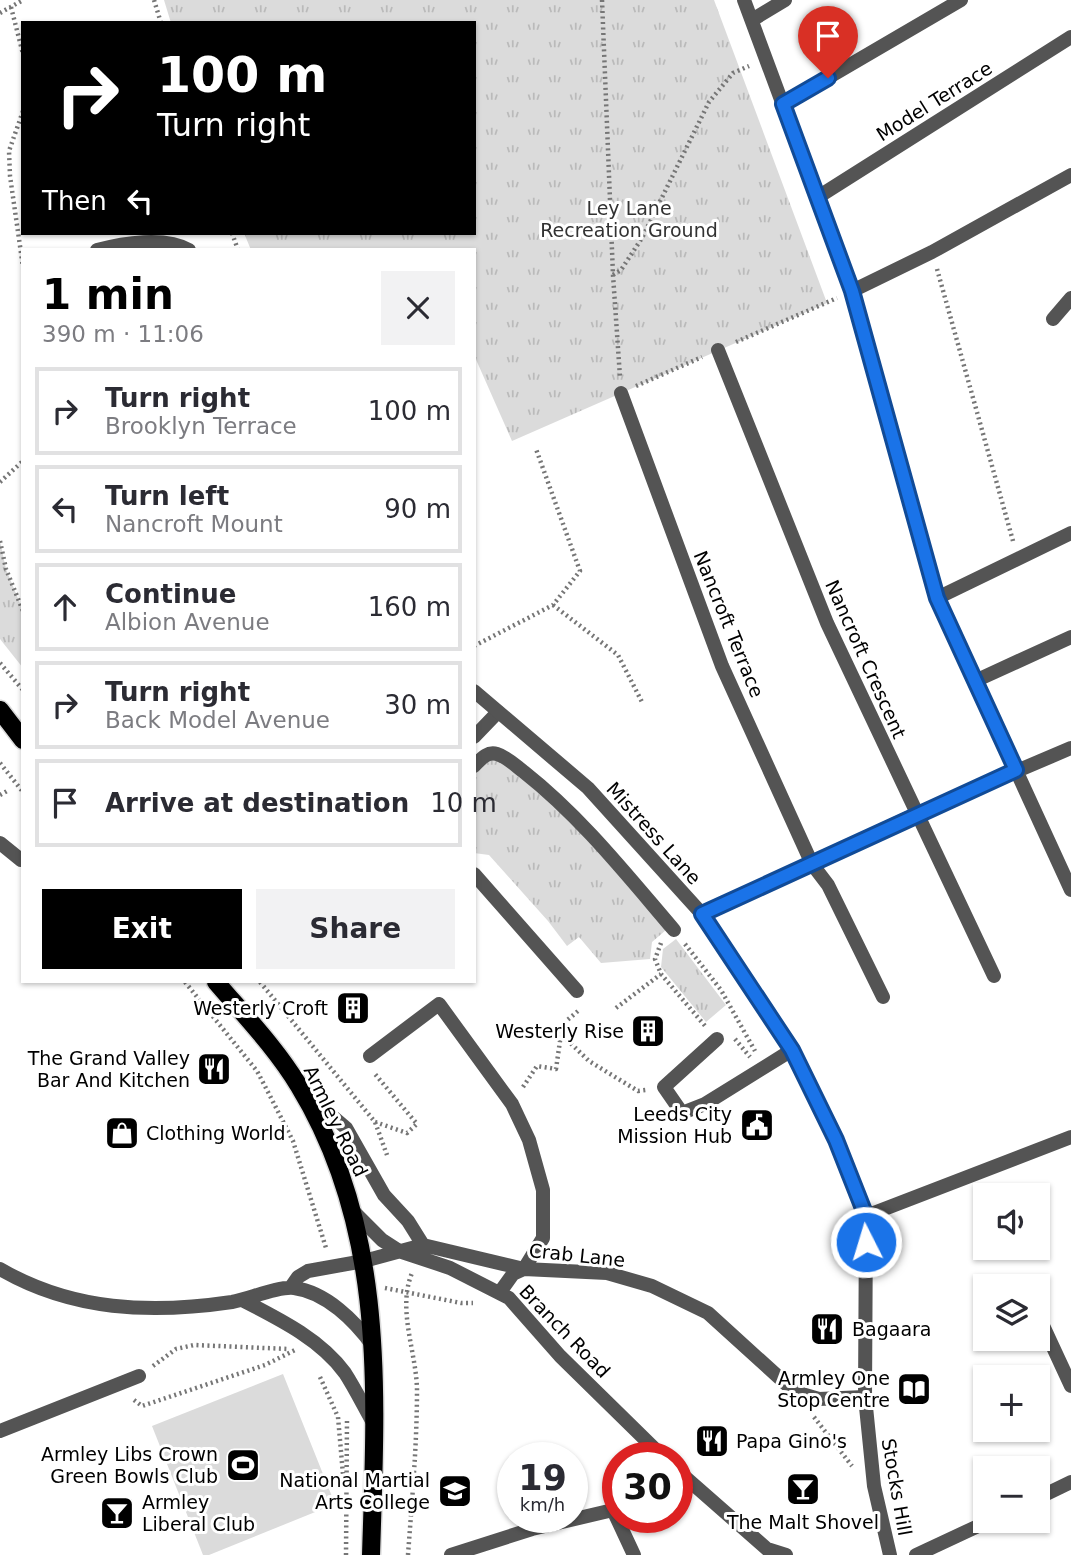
<!DOCTYPE html>
<html lang="en">
<head>
<meta charset="utf-8">
<style>
	:root { --surface:#fff; --page:#f2f2f3; --text:#2b2b33; --muted:#7c7c81; --line:#e1e1e2; --accent:#000 }
	body { margin:0; font-family:"DejaVu Sans",sans-serif; background:var(--page); color:var(--text); height:100vh; display:flex; flex-direction:column; font-size:26px; white-space:nowrap }
	* { box-sizing:border-box; margin:0 }
	p { font-size:23px; color:var(--muted) }
	.icon { flex:none; width:38px; height:38px; fill:none; stroke:currentColor; stroke-width:2; stroke-linecap:round; stroke-linejoin:round }
	.map { position:relative; flex:1; overflow:hidden }
	.side { position:absolute; left:21px; top:248px; width:455px; height:735px; display:flex; flex-direction:column; background:var(--surface); border-radius:0px; box-shadow:0 2px 5px #0004 }
	.side>* { flex:none }
	.top-card { position:absolute; left:21px; top:21px; width:455px; height:214px; border-radius:0px; box-shadow:0 2px 5px #0004; background:#000; color:#fff; overflow:hidden }
	.fabs { position:absolute; left:973px; top:1183px; display:grid; gap:14px }
	.fabs a { display:grid; place-items:center; width:77px; height:77px; border-radius:0px; background:var(--surface); box-shadow:0 2px 5px #0004; font-size:35px }
	.speed { position:absolute; left:497px; top:1442px; display:flex; gap:14px; font-size:35px; font-weight:700; text-align:center }
	.speed>* { display:grid; place-content:center; width:91px; height:91px; border-radius:50%; background:var(--surface); box-shadow:0 2px 5px #0004; line-height:1 }
	.speed small { font-size:18px; font-weight:400 }
	.speed .limit { border:10px solid #d22; background:#fff; color:#111 }
	.pin { position:absolute; display:grid; place-items:center; width:60px; height:60px; color:#fff; margin:-72px -30px; border-radius:50% 50% 50% 0; rotate:-45deg; box-shadow:0 0 7px #0007 }
	.pin .icon { rotate:45deg }
	.me { position:absolute; width:77px; margin:-38px; rotate:355deg; stroke-linejoin:round; filter:drop-shadow(0 0 5px #0008) }
	.turn { display:flex; align-items:center; gap:24px; height:147px; padding:0 21px; font-size:32px }
	.turn .icon { width:91px; height:91px; stroke-width:2.5 }
	.turn b { display:block; font-size:49px; line-height:60px }
	.then { display:flex; align-items:center; height:66px; padding:0 21px; background:#0003; gap:14px; font-size:26px }
	.round { display:grid; place-items:center; flex:none; width:74px; height:74px; border-radius:0px; background:var(--page) }
	.overview { display:flex; align-items:center; justify-content:space-between; height:119px; padding:0 21px }
	h1 { font-size:42px; font-weight:700; line-height:52px; color:var(--accent) }
	.cta { display:flex; gap:14px; margin-top:auto; padding:14px 21px }
	.cta a { flex:1; height:80px; border-radius:0px; background:var(--accent); color:#fff; font-size:28px; font-weight:700; line-height:80px; text-align:center }
	.cta a+a { background:var(--page); color:var(--text) }
	ul { padding:0; list-style:none }
	li { display:flex; align-items:center; gap:21px; height:88px; margin:0 14px 10px; padding:0 7px; border:4px solid var(--line); border-radius:0px }
	li div { flex:1 }
	li b { display:block; font-size:26px }
	li em { font-style:normal }
	.map>svg:first-child { display:block }
	.grass { fill:url(#grass-tufts) }
	.pitch { fill:#dbdbdb }
	.lines { fill:none; stroke-linecap:round; stroke-linejoin:round }
	.primary-casing { stroke:#dbdbdb; stroke-width:21 }
	.path { stroke:#767676; stroke-width:4.5; stroke-dasharray:2 3.5; stroke-linecap:butt }
	.service { stroke:#545454; stroke-width:14 }
	.pedestrian { stroke:#545454; stroke-width:14 }
	.minor { stroke:#545454; stroke-width:14 }
	.tertiary { stroke:#545454; stroke-width:14 }
	.primary { stroke:#000; stroke-width:18 }
	.route-casing { stroke:#114b97; stroke-width:18 }
	.route { stroke:#1a73e8; stroke-width:12 }
	.labels { text-anchor:middle; stroke-width:6; stroke-linejoin:round; paint-order:stroke }
	.street-label { font-size:19px; fill:#000; stroke:#fff }
	.park-label { font-size:19px; fill:#323232; stroke:#fff }
	.poi-label { font-size:19px; fill:#000; stroke:#fff; text-anchor:end }
</style>
</head>
<body>
<div class="map">
<svg width="1071" height="1555" viewBox="0 0 1071 1555">
	<defs>
		<pattern id="grass-tufts" width="24" height="20" patternUnits="userSpaceOnUse" patternTransform="scale(1.75)"><rect width="24" height="20" fill="#dbdbdb"/><path d="M3 7l-1-3M5 7V3M7 7l1-3M15 17l-1-3M17 17v-4M19 17l1-3" fill="none" stroke="#bababa"/></pattern>
	</defs>
	<rect width="100%" height="100%" fill="#fff"/>
	<!-- grass -->
	<path class="grass" d="M164 0H714L827 303 512 441 474 355V250H251L244 233H474V23H171Z
		M0 541 6 569 23 611V668L0 639Z
		M491 757 501 761 583 830 666 930 652 942 650 959 601 963 579 937 567 946 548 921 489 855 474 853V771Z
		M676 939 726 1005 706 1022 661 967 663 949Z"/>
	<!-- pitch -->
	<path class="pitch" d="M283 1374 335 1504 209 1555H203L152 1426Z"/>
	<g class="lines">
		<!-- primary casing -->
		<g class="primary-casing">
			<path id="primary" d="M0 710 23 740
				M216 982C245 1016 276 1048 299 1086 387 1230 376 1393 371 1555"/>
		</g>
		<!-- path -->
		<path class="path" d="M154 0 161 23
			M602 0 613 275 620 377
			M11 7 23 54
			M0 13 23 0
			M23 111 9 151 10 176 23 267
			M232 233 238 250
			M937 269 1013 541
			M613 275 621 270 642 238 709 102 733 73 749 66
			M736 342 837 298
			M636 386 702 357
			M0 482 23 461
			M0 541 6 569 23 611
			M553 605 618 655 643 704
			M474 646 553 605 580 571 536 449
			M0 663 23 690
			M0 763 23 792
			M0 795 9 790
			M661 943 655 959 661 974 706 1027
			M685 944 721 990 755 1051
			M185 982 257 1071 268 1092 293 1141 326 1248
			M260 982 375 1122 387 1155
			M616 1008 661 974
			M561 1034 565 1022 578 1011
			M735 1039 750 1057
			M523 1087 537 1066 556 1069 561 1034 589 1061 638 1091 646 1090
			M375 1122 407 1133 417 1124 375 1074
			M385 1288 461 1303H473
			M153 1366 176 1349 194 1345 289 1349
			M320 1377 338 1417 344 1486
			M134 1400 142 1406 265 1365 295 1350
			M814 1417 852 1466
			M346 1555 347 1419
			M408 1555C412 1500 417 1445 417 1389 416 1351 397 1309 412 1273"/>
		<!-- service -->
		<path class="service" d="M783 104 961 0
			M852 291 932 252 1071 175
			M474 737 498 712
			M812 864 828 885 883 997
			M474 874 577 991
			M717 1039 664 1087 682 1113 705 1104 792 1050
			M1039 1317 1071 1386
			M451 1555 532 1529 613 1510"/>
		<!-- pedestrian -->
		<path class="pedestrian" d="M474 766C481 759 487 751 497 754 507 757 516 766 524 772 581 817 626 874 674 930"/>
		<!-- minor -->
		<path class="minor" d="M744 0 852 291 937 598 1071 890
			M752 20 785 0
			M818 197 1071 37
			M97 250C123 243 165 236 189 250
			M1053 319 1071 298
			M718 350 827 623 994 976
			M621 393 722 666 812 864
			M937 598 1071 533
			M975 681 1071 637
			M474 691 588 788 702 914 792 1050 836 1140 866 1216 865 1397
			M0 843 21 860
			M702 914 916 814 1071 748
			M370 1056 439 1004 512 1104 529 1140 543 1190V1238L524 1269
			M866 1216 1071 1137
			M0 1431 139 1376
			M618 1506 613 1510 634 1555"/>
		<!-- tertiary -->
		<path class="tertiary" d="M304 1092 346 1128 384 1195 408 1221 423 1245
			M353 1211 382 1240 399 1251 450 1268 509 1298 560 1356 664 1458
			M0 1269C72 1311 151 1314 232 1302 249 1299 278 1286 294 1288 326 1292 355 1321 373 1346
			M291 1287 298 1277 308 1271 364 1261 423 1245 524 1269 607 1273 652 1286 708 1313 795 1392 819 1399 865 1397 874 1486 890 1555
			M500 1292 513 1274 524 1269
			M242 1300C279 1319 320 1339 345 1373 356 1390 365 1409 375 1426
			M677 1470 767 1549 786 1555
			M1038 1498 1071 1482
			M916 1555 989 1521"/>
		<!-- primary -->
		<use href="#primary" class="primary"/>
	</g>
	<g class="lines">
		<!-- route casing -->
		<g class="route-casing">
			<path id="route" d="M828 78 783 104 852 291 937 598 1016 770 702 914 792 1050 836 1140 866 1216V1242"/>
		</g>
		<!-- route -->
		<use href="#route" class="route"/>
	</g>
	<!-- icons -->
	<defs>
		<g id="building-square" transform="scale(1.75)"><rect x="-9" y="-9" width="18" height="18" rx="4" fill="#000" stroke="#fff"/><path d="M-4-6H4V6H1V3H-1V6H-4ZM-2.5-4.3h1.7v1.8h-1.7ZM.8-4.3h1.7v1.8H.8ZM-2.5-1h1.7V.8h-1.7ZM.8-1h1.7V.8H.8Z" fill="#fff"/></g>
		<g id="restaurant-square" transform="scale(1.75)"><rect x="-9" y="-9" width="18" height="18" rx="4" fill="#000" stroke="#fff"/><path d="M-5-6h1v4h1v-4h1v4h1v-4h1v5L-1.5 .5V6h-2V.5L-5-1ZM5-6V6H3V1.5H1.5Q1.5-4 5-6Z" fill="#fff"/></g>
		<g id="civic-square" transform="scale(1.75)"><rect x="-9" y="-9" width="18" height="18" rx="4" fill="#000" stroke="#fff"/><path d="M-.6-6.5H3V-4.5H.6V-3L4-1V1h2V6H-6V1h2V-1L-.6-3ZM-1.2 2.5V6h2.4V2.5Z" fill="#fff"/></g>
		<g id="shop-square" transform="scale(1.75)"><rect x="-9" y="-9" width="18" height="18" rx="4" fill="#000" stroke="#fff"/><path d="M-5-2.5h2.3a2.7 3.5 0 0 1 5.4 0H5L5.5 6h-11ZM-1.5-2.5h3a1.5 2.3 0 0 0-3 0Z" fill="#fff"/></g>
		<g id="library-square" transform="scale(1.75)"><rect x="-9" y="-9" width="18" height="18" rx="4" fill="#000" stroke="#fff"/><path d="M-6-4Q-3-5.5-.7-3.5V5Q-3 3-6 4ZM6-4Q3-5.5 .7-3.5V5Q3 3 6 4Z" fill="#fff"/></g>
		<g id="stadium-square" transform="scale(1.75)"><rect x="-9" y="-9" width="18" height="18" rx="4" fill="#000" stroke="#fff"/><path d="M0-5a6.5 5 0 1 0 0 10a6.5 5 0 1 0 0-10ZM-3.5-1.8h7v3.6h-7Z" fill="#fff"/></g>
		<g id="bar-square" transform="scale(1.75)"><rect x="-9" y="-9" width="18" height="18" rx="4" fill="#000" stroke="#fff"/><path d="M-6-5H6L.8 .8V4.5H3.5V6h-7V4.5H-.8V.8Z" fill="#fff"/></g>
		<g id="university-square" transform="scale(1.75)"><rect x="-9" y="-9" width="18" height="18" rx="4" fill="#000" stroke="#fff"/><path d="M0-5L7-2L0 1L-7-2ZM-4 1L0 2.5L4 1V4Q0 6-4 4Z" fill="#fff"/></g>
	</defs>
	<g fill-rule="evenodd">
		<use href="#building-square" x="353" y="1008"/>
		<use href="#building-square" x="648" y="1031"/>
		<use href="#restaurant-square" x="214" y="1069"/>
		<use href="#civic-square" x="757" y="1125"/>
		<use href="#shop-square" x="122" y="1133"/>
		<use href="#restaurant-square" x="827" y="1329"/>
		<use href="#library-square" x="914" y="1389"/>
		<use href="#restaurant-square" x="712" y="1441"/>
		<use href="#stadium-square" x="243" y="1465"/>
		<use href="#bar-square" x="803" y="1489"/>
		<use href="#university-square" x="455" y="1491"/>
		<use href="#bar-square" x="117" y="1513"/>
	</g>
	<g class="labels">
		<!-- street labels -->
		<g class="street-label">
			<text transform="translate(934 101) rotate(-32)" y="7">Model Terrace</text>
			<text transform="translate(729 624) rotate(68)" y="7">Nancroft Terrace</text>
			<text transform="translate(866 659) rotate(66)" y="7">Nancroft Crescent</text>
			<text transform="translate(654 833) rotate(48)" y="7">Mistress Lane</text>
			<text transform="translate(336 1121) rotate(64)" y="7">Armley Road</text>
			<text transform="translate(577 1255) rotate(6)" y="7">Crab Lane</text>
			<text transform="translate(565 1331) rotate(46)" y="7">Branch Road</text>
			<text transform="translate(897 1487) rotate(80)" y="7">Stocks Hill</text>
		</g>
		<!-- park labels -->
		<g class="park-label">
			<text x="629" y="215">Ley Lane<tspan x="629" dy="22">Recreation Ground</tspan></text>
		</g>
		<!-- poi labels -->
		<g class="poi-label">
			<text x="328" y="1015">Westerly Croft</text>
			<text x="624" y="1038">Westerly Rise</text>
			<text x="190" y="1065">The Grand Valley<tspan x="190" dy="22">Bar And Kitchen</tspan></text>
			<text x="732" y="1121">Leeds City<tspan x="732" dy="22">Mission Hub</tspan></text>
			<text x="146" y="1140" text-anchor="start">Clothing World</text>
			<text x="852" y="1336" text-anchor="start">Bagaara</text>
			<text x="890" y="1385">Armley One<tspan x="890" dy="22">Stop Centre</tspan></text>
			<text x="736" y="1448" text-anchor="start">Papa Gino's</text>
			<text x="218" y="1461">Armley Libs Crown<tspan x="218" dy="22">Green Bowls Club</tspan></text>
			<text x="430" y="1487">National Martial<tspan x="430" dy="22">Arts College</tspan></text>
			<text x="142" y="1509" text-anchor="start">Armley<tspan x="142" dy="22">Liberal Club</tspan></text>
			<text x="803" y="1529" text-anchor="middle">The Malt Shovel</text>
		</g>
	</g>
</svg>
<div class="fabs">
<a><svg class="icon" aria-label="sound" viewBox="0 0 24 24"><path d="M4 9h4l5-4v14l-5-4H4zM17 9q2 3 0 6"/></svg></a>
<a><svg class="icon" aria-label="layers" viewBox="0 0 24 24"><path d="M12 4l9 5-9 5-9-5zM3 14l9 5 9-5"/></svg></a>
<a>+</a>
<a>−</a>
</div>
<div class="speed"><div>19<small>km/h</small></div><div class="limit">30</div></div>
<div class="pin" style="left:828px;top:78px;background:#d93025"><svg class="icon" aria-label="arrive" viewBox="0 0 24 24"><path d="M6 21V4h12l-3 4 3 4H6"/></svg></div>
<svg class="me" style="left:866px;top:1242px" viewBox="-20 -20 40 40"><circle r="17" fill="#1a73e8" stroke="#fff" stroke-width="3"/><path d="M0-11L8 9 0 5-8 9z" fill="#fff"/></svg>
<div class="top-card">
<div class="turn"><svg class="icon" aria-label="right" viewBox="0 0 24 24"><path d="M7 20v-9h11M14 6l5 5-5 5"/></svg><div><b>100 m</b>Turn right</div></div>
<div class="then">Then<svg class="icon" aria-label="left" viewBox="0 0 24 24"><path d="M17 20v-9H6M10 6l-5 5 5 5"/></svg></div>
</div>
<section class="side">
<div class="overview"><div><h1>1 min</h1><p>390 m · 11:06</p></div><a class="round"><svg class="icon" aria-label="close" viewBox="0 0 24 24"><path d="M6 6l12 12M18 6L6 18"/></svg></a></div>
<ul>
<li><svg class="icon" aria-label="right" viewBox="0 0 24 24"><path d="M7 20v-9h11M14 6l5 5-5 5"/></svg><div><b>Turn right</b><p>Brooklyn Terrace</p></div><em>100 m</em></li>
<li><svg class="icon" aria-label="left" viewBox="0 0 24 24"><path d="M17 20v-9H6M10 6l-5 5 5 5"/></svg><div><b>Turn left</b><p>Nancroft Mount</p></div><em>90 m</em></li>
<li><svg class="icon" aria-label="ahead" viewBox="0 0 24 24"><path d="M12 20V5M6 11l6-6 6 6"/></svg><div><b>Continue</b><p>Albion Avenue</p></div><em>160 m</em></li>
<li><svg class="icon" aria-label="right" viewBox="0 0 24 24"><path d="M7 20v-9h11M14 6l5 5-5 5"/></svg><div><b>Turn right</b><p>Back Model Avenue</p></div><em>30 m</em></li>
<li><svg class="icon" aria-label="arrive" viewBox="0 0 24 24"><path d="M6 21V4h12l-3 4 3 4H6"/></svg><div><b>Arrive at destination</b></div><em>10 m</em></li>
</ul>
<div class="cta"><a>Exit</a><a>Share</a></div>
</section>
</div>
</body>
</html>
